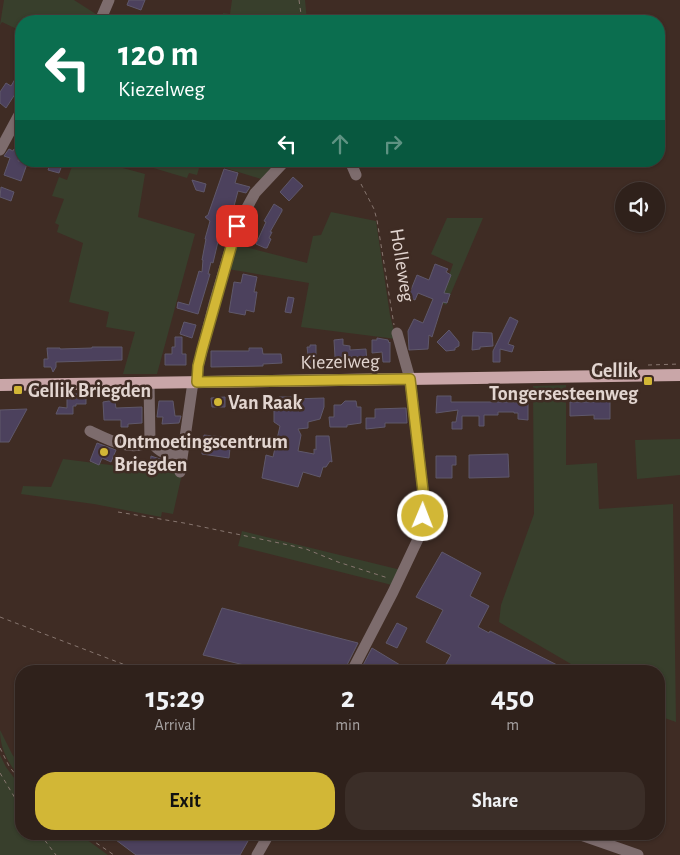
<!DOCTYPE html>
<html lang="en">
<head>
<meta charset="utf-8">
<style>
	:root { --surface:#2f211b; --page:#3b2e28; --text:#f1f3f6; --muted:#a7a3a3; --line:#4a3e3a; --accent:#d2b736 }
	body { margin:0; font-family:"Alegreya Sans",sans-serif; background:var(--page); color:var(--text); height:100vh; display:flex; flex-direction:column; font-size:19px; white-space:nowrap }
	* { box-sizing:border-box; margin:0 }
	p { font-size:16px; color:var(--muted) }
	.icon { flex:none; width:28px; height:28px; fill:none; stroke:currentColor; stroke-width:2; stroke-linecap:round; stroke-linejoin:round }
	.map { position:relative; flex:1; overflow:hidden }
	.details { position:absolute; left:15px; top:665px; width:650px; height:175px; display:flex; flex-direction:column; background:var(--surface); border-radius:20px; box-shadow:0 1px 4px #0004,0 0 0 1px var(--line) }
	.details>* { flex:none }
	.banner { position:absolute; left:15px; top:15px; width:650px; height:152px; border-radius:20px; box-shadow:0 1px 4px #0004,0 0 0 1px var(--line); background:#0b6e4f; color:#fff; overflow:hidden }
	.buttons { position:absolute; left:615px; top:182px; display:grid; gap:10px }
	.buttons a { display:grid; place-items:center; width:50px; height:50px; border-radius:50%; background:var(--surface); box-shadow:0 1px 4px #0004,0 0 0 1px var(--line); font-size:25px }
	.pin { position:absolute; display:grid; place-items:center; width:42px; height:42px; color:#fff; margin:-21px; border-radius:10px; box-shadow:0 2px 8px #0006 }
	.me { position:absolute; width:55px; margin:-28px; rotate:1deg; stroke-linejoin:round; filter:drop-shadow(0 0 4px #0008) }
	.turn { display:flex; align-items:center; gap:18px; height:105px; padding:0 20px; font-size:22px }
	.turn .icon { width:65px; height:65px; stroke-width:2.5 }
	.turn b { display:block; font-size:35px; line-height:42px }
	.lanes { display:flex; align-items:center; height:48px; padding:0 20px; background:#0003; justify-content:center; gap:25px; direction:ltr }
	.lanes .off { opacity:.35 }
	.eta { display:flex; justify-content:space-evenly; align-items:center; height:85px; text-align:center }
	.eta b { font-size:30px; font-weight:700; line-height:35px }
	.primary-button { display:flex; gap:10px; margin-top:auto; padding:10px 20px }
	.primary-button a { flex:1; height:58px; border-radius:20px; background:var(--accent); color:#111; font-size:20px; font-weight:700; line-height:58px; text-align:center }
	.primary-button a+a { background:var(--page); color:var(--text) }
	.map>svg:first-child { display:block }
	.green { fill:#383f2c }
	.building { fill:#4c415d; stroke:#5f586b }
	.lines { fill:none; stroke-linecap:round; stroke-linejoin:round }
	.path { stroke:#87766f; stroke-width:1; stroke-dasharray:4 4; stroke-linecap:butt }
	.minor { stroke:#7d6c6d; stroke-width:11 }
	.major { stroke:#c9a6a8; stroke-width:12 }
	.route-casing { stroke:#887723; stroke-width:12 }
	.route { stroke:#d2b736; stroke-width:9 }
	.poi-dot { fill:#d2b736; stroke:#3f2c24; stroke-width:2 }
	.labels { text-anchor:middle; stroke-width:5; stroke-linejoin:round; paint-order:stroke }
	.street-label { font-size:20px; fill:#e2d5d0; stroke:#3f2c24 }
	.poi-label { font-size:20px; font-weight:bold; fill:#e2d5d0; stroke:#3f2c24; text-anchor:start }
</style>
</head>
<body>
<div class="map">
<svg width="680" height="855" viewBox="0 0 680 855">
	<rect width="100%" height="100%" fill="#3f2c24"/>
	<!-- green -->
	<path class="green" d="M4 0H74L99 16 96 21H21V31L2 22 0 25Z
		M232 0H305L307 21H222L223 13 230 14Z
		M74 161H97L145 174 138 217 195 234 157 374H123L135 332 106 327 109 312 69 302 83 243 57 232 59 225 55 223 64 199 52 196 59 177 67 180Z
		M141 161H201L197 175 189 173 187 178 140 164Z
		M203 161H270L275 167 261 179Z
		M331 212 376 221 390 315 396 339 301 327 309 283 228 269 234 244 307 263 313 236 321 235Z
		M447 218H483L446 305 440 302 453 264 431 254Z
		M566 385V465L597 463 599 509 673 504 676 722 659 716V671H583L499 622 501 605 534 514 533 386Z
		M680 439V475L637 479 635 440Z
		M63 459 182 474 173 514 162 512 161 517 94 504 21 494 23 486 51 487Z
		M242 531 401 570 392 585 238 546Z
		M0 730 12 754 21 767V779C9 764 0 750 0 730Z
		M0 755 6 767 21 787V834H79L108 855H0Z"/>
	<!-- building -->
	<path class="building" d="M129 0H145L141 10 127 5Z
		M21 69V89L19 88 6 108 0 103V92L6 83 11 86Z
		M9 149 13 151 14 149 21 151 18 161H28L21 181 4 175 10 158 4 156Z
		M51 161 62 165 59 173 48 170Z
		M224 169 238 173 235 183 250 187 246 193 238 191 234 206 230 208 227 217 224 216 213 263 211 262 208 274H210L198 314 177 308 178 302 189 305 199 271 202 272 203 260H202L206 239H205L210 221 205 217 208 215Z
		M293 177 303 186 289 201 280 192Z
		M192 180 206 184 204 192 196 190Z
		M1 187 14 192 11 201 0 197Z
		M274 204 282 209V211L270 232H272L269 238 271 239 267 248H265L256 244 266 222 264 221Z
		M435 264 448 269 446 272 451 275 444 293 450 294 447 303 443 302 432 337 429 335 428 349 409 350 408 331 414 319 423 323 433 299 418 293 415 300 408 297 417 275 429 280Z
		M243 274 257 277 254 292H257L254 312 246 310 245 315 229 312 234 282 241 283Z
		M288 297 294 298 291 313 285 312Z
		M510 317 518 321 508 344 514 346 512 352 500 349V362H493V351Z
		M184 322 196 325 192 338 180 334Z
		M449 330 459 342V346L455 348V350L446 351 437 342Z
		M473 332 492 333 493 346 480 347V349L472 350Z
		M175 337H182V354H186V365H165V354H172V347H175Z
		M377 338 388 340 389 343 390 342V362H383L382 352 372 353V340H377Z
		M343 339V345L350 346V350L366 349 367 364 359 365V357H335L334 340Z
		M310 345H316V362L309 363 307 347H310Z
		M92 347H122V360L56 362V367L53 372 51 367H44V359H48L47 348H60V349L92 348Z
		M249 348H262L263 354H281L282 363 263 364V366L211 367V351H249Z
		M67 394H86V404H76V406H73V414H56L59 407 67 408Z
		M437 396H451V402H528V420L518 419V413H514V412H498V415H484V426H479V416H462V429H452V422H456L458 410 436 413Z
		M225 397V407H212L211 398Z
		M279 397H292V399L324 398V407L320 419 308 422V428L298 429 301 435 298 451 314 454V449L316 450V436H329L332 462 330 461 326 467H323L320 477 303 472 298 487 262 478 266 455 273 457 280 426 274 422V399H277Z
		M594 399H607V400H610V419H594V415L570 416V402H594Z
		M109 401 115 402 116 408 142 407V423L128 424V427H121V420H104L103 402Z
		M159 401H173L175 416H181L179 423 162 424 163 417H157Z
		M345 401H356L357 407H361V423L347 425V427H330L329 417H334V405H341Z
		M406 408 407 423H385V427L366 429V418H375V409Z
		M27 409 9 442H0V410Z
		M204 435 231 438 229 458 202 454Z
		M97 443 116 450 111 462 102 458 99 465 90 461Z
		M508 454 509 477 469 478V455Z
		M151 456 163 460 171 462V468L150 466Z
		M436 456H456V465H452V478H436Z
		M442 552 481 573 470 596 489 606 478 627 489 633 490 631 569 671H442L451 655 426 642 443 610 416 597Z
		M222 608 358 643 344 671H269L203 655Z
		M397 623 407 628 397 648 386 643Z
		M372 648 410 671H360Z
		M108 834H252L240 855H136Z"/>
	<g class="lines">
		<!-- path -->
		<path class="path" d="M299 0 302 21
			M313 21V19L322 16
			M361 184 374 209 377 220 394 325
			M648 365 680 364
			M118 512 184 523 284 544 306 549 338 562 388 578
			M0 617 141 671
			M0 748 9 766 21 782
			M0 773 21 808
			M40 834 56 855
			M83 834 114 855"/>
		<!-- minor -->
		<path class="minor" d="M100 21 109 0
			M0 150 21 111
			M350 161 356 175
			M197 382 198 366 214 304 237 226 255 193 285 161
			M90 431C107 439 132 453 150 441L149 383
			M150 441C160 453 168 458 183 451
			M180 472 193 382
			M352 671 393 592 418 539 423 516V491L410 379 397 333
			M578 834 638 855
			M257 855 269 834"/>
		<!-- major -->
		<path class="major" d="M0 385 680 375"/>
	</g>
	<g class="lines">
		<!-- route casing -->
		<g class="route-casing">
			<path id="route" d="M237 226 202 350 198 366 197 382 410 379 423 491V516"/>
		</g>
		<!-- route -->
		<use href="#route" class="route"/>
	</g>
	<!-- markers -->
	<g class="poi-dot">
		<rect x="643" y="376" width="10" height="10" rx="2.5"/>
		<rect x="13" y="385" width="10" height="10" rx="2.5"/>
		<circle cx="218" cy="402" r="5"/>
		<circle cx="104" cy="452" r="5"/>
	</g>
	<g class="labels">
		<!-- street labels -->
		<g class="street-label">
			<text transform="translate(403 265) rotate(81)" y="7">Holleweg</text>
			<text transform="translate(340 361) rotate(-1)" y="7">Kiezelweg</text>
		</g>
		<!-- poi labels -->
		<g class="poi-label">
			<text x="638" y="377" text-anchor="end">Gellik<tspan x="638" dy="23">Tongersesteenweg</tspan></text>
			<text x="28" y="397">Gellik Briegden</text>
			<text x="228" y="409">Van Raak</text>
			<text x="114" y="448">Ontmoetingscentrum<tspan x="114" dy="23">Briegden</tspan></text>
		</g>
	</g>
</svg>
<div class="buttons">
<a><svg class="icon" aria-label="sound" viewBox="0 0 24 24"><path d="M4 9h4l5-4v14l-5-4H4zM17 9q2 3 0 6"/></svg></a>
</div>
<div class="pin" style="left:237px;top:226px;background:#d93025"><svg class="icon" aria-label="arrive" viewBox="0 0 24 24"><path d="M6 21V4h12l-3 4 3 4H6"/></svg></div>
<svg class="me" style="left:423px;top:516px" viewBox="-20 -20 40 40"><circle r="17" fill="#d2b736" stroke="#fff" stroke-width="3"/><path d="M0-11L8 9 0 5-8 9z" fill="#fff"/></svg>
<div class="banner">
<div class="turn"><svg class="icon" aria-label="left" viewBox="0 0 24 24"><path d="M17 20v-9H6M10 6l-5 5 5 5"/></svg><div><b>120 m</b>Kiezelweg</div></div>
<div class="lanes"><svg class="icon" aria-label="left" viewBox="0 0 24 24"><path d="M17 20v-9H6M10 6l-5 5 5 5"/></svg><svg class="icon off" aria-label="ahead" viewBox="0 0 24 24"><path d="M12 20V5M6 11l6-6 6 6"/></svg><svg class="icon off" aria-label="right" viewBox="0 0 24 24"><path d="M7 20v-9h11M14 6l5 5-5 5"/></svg></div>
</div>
<section class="details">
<div class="eta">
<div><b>15:29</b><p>Arrival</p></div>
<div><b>2</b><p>min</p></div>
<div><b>450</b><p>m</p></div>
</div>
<div class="primary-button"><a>Exit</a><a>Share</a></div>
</section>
</div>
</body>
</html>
